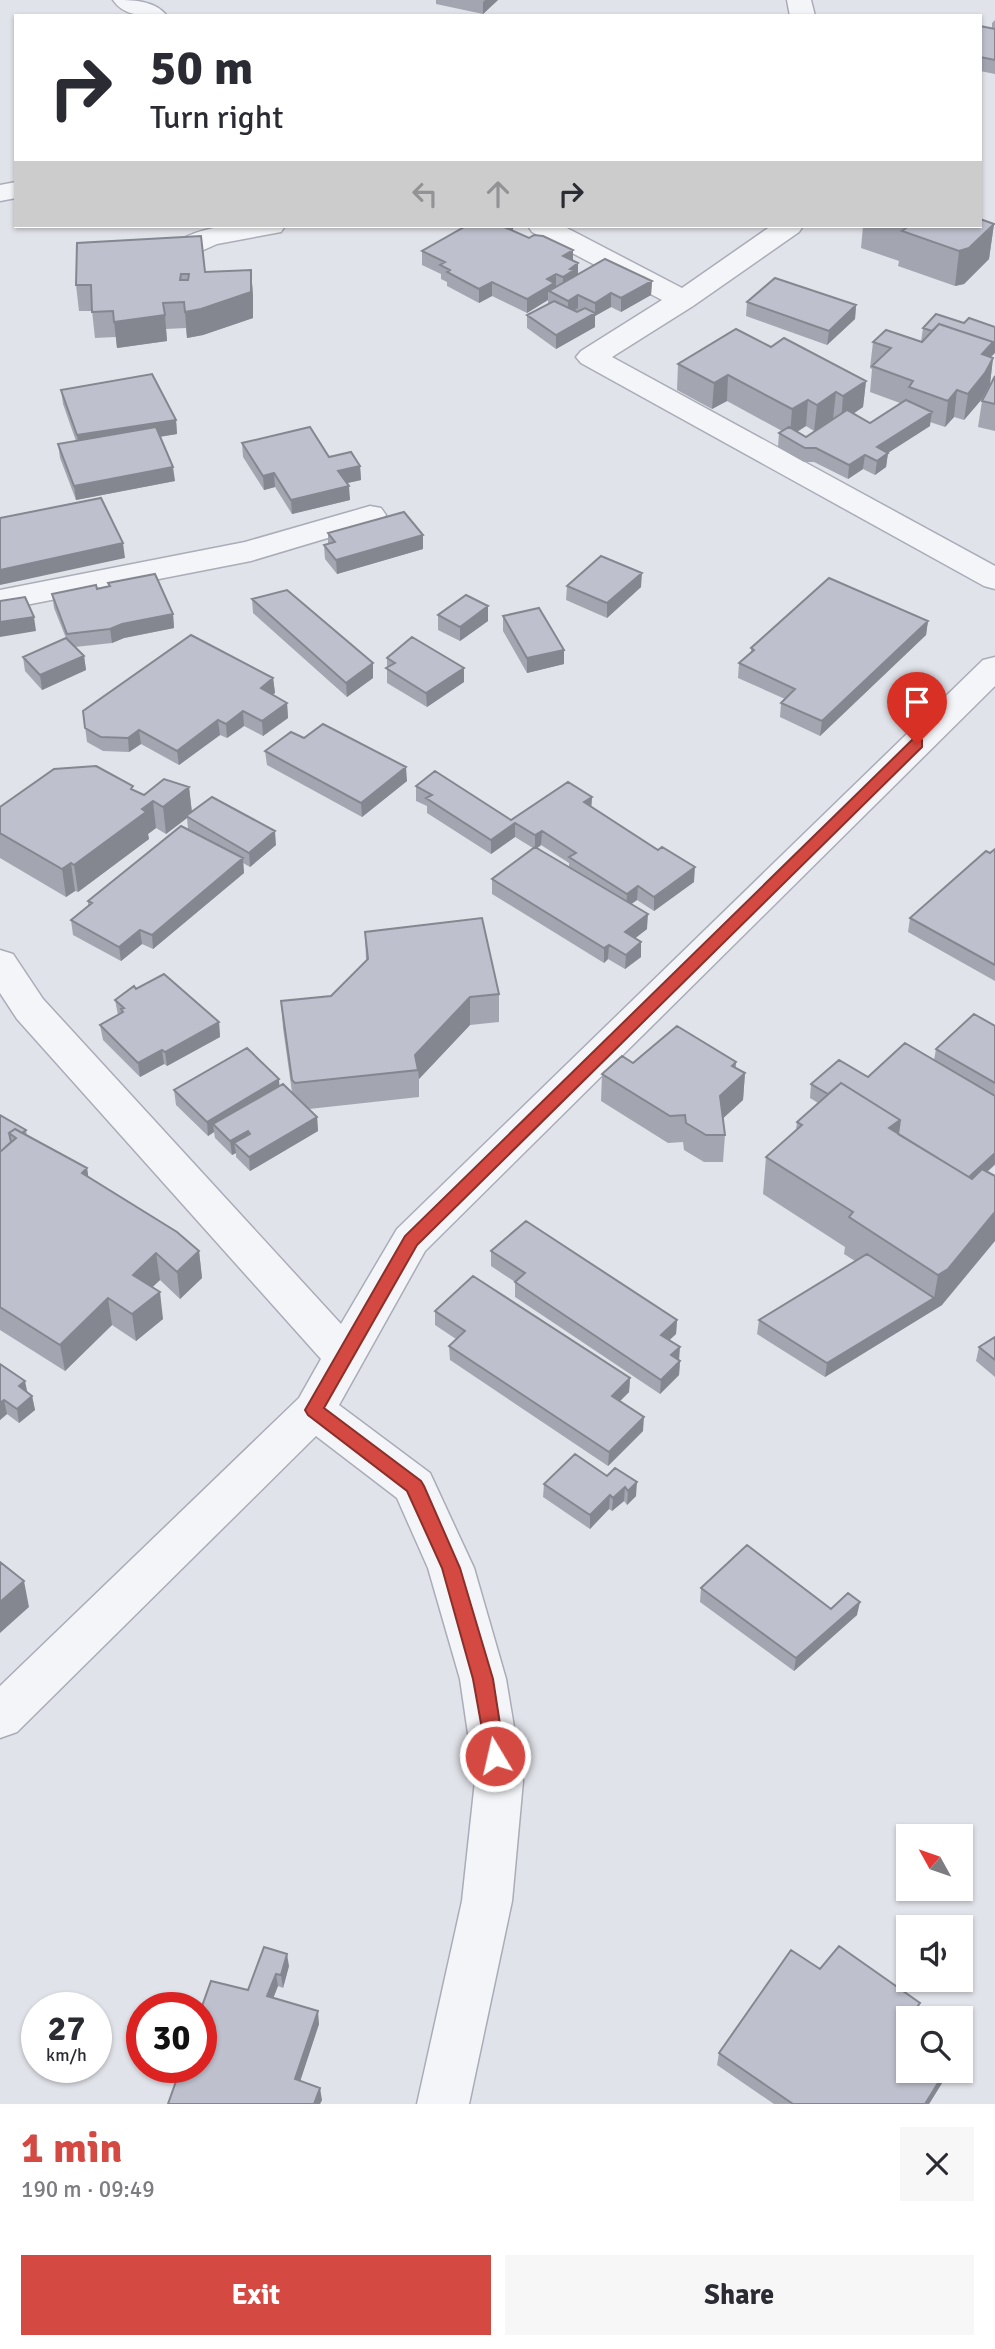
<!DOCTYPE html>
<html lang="en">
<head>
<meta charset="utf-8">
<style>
	:root { --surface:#fff; --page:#f7f7f7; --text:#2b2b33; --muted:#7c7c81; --accent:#d44941 }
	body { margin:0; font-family:Signika,sans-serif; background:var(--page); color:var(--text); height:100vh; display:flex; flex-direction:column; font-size:26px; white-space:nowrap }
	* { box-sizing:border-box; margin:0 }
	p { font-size:23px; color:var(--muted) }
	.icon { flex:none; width:38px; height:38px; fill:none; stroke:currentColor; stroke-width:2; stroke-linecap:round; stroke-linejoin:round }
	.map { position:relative; height:2104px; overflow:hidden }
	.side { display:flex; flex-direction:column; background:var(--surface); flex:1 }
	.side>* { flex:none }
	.banner { position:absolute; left:14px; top:14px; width:968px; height:214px; border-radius:0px; box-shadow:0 2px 5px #0004; background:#fff; color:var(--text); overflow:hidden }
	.needle { width:46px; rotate:310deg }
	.fabs { position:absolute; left:896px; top:1824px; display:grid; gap:14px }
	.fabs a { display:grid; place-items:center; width:77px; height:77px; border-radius:0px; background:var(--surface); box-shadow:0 2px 5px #0004; font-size:35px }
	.speed { position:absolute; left:21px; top:1992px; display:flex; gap:14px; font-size:35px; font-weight:700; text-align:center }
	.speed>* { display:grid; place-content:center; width:91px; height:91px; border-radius:50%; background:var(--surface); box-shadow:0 2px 5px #0004; line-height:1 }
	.speed small { font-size:18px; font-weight:400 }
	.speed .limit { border:10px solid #d22; background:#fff; color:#111 }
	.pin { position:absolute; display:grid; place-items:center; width:60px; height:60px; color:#fff; margin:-72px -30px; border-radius:50% 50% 50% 0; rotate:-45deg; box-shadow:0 0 7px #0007 }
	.pin .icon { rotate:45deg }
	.me { position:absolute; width:77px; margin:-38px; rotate:351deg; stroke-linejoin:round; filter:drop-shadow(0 0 5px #0008) }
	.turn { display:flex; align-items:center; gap:24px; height:147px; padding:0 21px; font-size:32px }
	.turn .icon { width:91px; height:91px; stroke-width:2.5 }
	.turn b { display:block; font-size:49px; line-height:60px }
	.lanes { display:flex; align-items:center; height:66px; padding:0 21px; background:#0003; justify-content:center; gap:35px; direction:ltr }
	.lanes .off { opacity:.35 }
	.round { display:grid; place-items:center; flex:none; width:74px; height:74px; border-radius:0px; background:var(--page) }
	.overview { display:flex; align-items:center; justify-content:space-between; height:119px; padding:0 21px }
	h1 { font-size:42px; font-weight:700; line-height:52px; color:var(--accent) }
	.button { display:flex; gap:14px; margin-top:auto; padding:14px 21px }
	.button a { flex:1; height:80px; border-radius:0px; background:var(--accent); color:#fff; font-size:28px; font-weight:700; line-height:80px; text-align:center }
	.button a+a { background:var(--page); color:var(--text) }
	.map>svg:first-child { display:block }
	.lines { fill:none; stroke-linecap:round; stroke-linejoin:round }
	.minor-casing { stroke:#aaacb8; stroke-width:3 }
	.minor { fill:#f4f5f8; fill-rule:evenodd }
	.wall { fill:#a3a6b0; fill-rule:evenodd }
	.shaded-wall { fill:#858790 }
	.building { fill:#bec1cd; stroke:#858790; stroke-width:2; fill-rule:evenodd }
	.route { fill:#d44941; stroke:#8a2f2a; stroke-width:2 }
</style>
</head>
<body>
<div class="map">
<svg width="995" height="2104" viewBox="0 0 995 2104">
	<rect width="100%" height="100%" fill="#e1e3ea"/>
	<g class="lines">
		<!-- minor casing -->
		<g class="minor-casing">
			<path id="minor" d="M113 0C132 0 155 0 167 16 148 16 125 18 113 0Z
				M787 0H811L815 16H790Z
				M16 182V198L0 201V185Z
				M225 226H285L281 232 217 244 181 260 171 258 167 252C179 235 206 229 225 226Z
				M528 226H563L682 288 771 226H803L799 232 693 306 612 357 995 566V589L984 586 581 363 576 357 581 351 662 300 532 232Z
				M370 506 381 508 386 515 381 522 251 561 0 610V590L245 542Z
				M995 657V686L425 1251 339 1405 430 1473 436 1486 474 1568 506 1679 523 1781 512 1901 469 2104H417L462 1901 475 1781 460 1679 428 1568 397 1498 316 1436 17 1732 0 1738V1686L299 1398 321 1359 17 1019 0 993V950L13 954 43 999 341 1324 397 1229 983 660Z"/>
		</g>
		<!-- minor -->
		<use href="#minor" class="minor"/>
	</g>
	<!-- wall -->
	<path class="wall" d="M436 0H498L483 14 436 4Z
		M995 20V74L980 71V26L992 28V23Z
		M994 224 989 259 964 284 955 286 898 266 899 261 861 248 863 226H980Z
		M513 231 529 238 573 250V260L578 263V274L652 281 651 295 621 312 611 307 595 316V327L556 349 527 328V315L548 304V300L527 313 492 296 479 303 447 286V282L441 279V274L422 265V251Z
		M77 243 205 272 251 270 253 296V318L203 335 187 338 186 328 166 329 167 341 117 348 116 337 95 338 92 311H79L76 285Z
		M747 302 856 305 855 319 827 345 746 316Z
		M936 314 993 358 990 384 982 399 964 420 954 417 945 427 930 422V426L888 453 886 467 875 475 863 469 848 479 814 462H804L778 447 779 433 782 431 727 401 712 409 677 390 678 364 771 347 866 381 863 407 854 413 870 423 900 403 870 392 872 369 870 368 873 342H921L923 328ZM806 426 814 431 806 437 797 432Z
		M995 376V431L978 427 982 401Z
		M61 390 176 420 177 434 160 437 175 481 76 500 60 458 58 444 76 441 63 404Z
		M242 443 329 457 360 466 361 480 347 483 350 500 292 514 275 487 264 490 243 457Z
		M328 533 423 535V549L337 574 325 559 324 545 328 544Z
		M108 583 173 614 174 628 124 638 112 643 75 647 84 656 86 670 42 690 25 671 23 657 66 638 54 608 52 594 109 586Z
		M567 586 641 587 607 618 566 600Z
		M252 599 373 678 347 697 253 613Z
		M438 615 488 621 460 641 438 630Z
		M503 616 564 650V664L527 673 503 631Z
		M928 621 926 635 820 736 780 717 781 703 785 699 738 678 739 663 751 652V648Z
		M387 658 464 668V682L427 707 387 683Z
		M273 678 275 693 272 695 287 703 288 718 263 736 244 726 227 738 220 735 179 765 141 744 129 752 103 751 87 742 83 711Z
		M304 738 407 781 362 817 267 765 265 751Z
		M416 786 511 820 592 797 591 807 694 882 654 911 637 900 631 904 647 929 635 938 641 957 625 969 608 959 604 963 492 894V879L533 848 515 837 491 854 427 813V806L416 801ZM541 845 569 863V867L537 848Z
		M189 787 192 812 276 845 250 867 243 863 244 873 153 949 142 944 121 961 73 935 71 920 88 906V901L188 829 187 818 166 834 156 828 148 834 149 839 78 892 75 891 66 897 0 858V807L134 791 144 795Z
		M995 849V981L908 932 910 918Z
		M365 932 499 994V1022L470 1025 419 1079V1097L309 1109 317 1117 318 1131 250 1171 236 1157V1153L232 1155 215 1138 214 1132 208 1136 176 1105 174 1090 279 1086 292 1092 283 1028 281 1001 331 996 366 961Z
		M136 989 219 1022 220 1037 167 1066 164 1064 140 1077 103 1040 100 1025 118 1015 115 1000Z
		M995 1026V1165L987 1172 942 1305 825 1377 757 1334 759 1320 855 1261 844 1254 845 1247 763 1194 766 1157 796 1130 797 1122 818 1103 810 1098 811 1084 868 1077 934 1060 936 1049Z
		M633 1063 736 1068 745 1073 743 1100 723 1118 725 1135 723 1162H704L684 1150 683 1142 668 1143 601 1101 602 1074Z
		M0 1115 26 1130 27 1135 87 1168 88 1176 199 1251 202 1278 180 1299 160 1280 152 1287 163 1319 136 1341 112 1325 65 1371 0 1330Z
		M491 1251 677 1320 676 1334 669 1340 680 1361 679 1375 660 1394 515 1297V1282L491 1266Z
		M435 1311 630 1378 629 1392 620 1401 643 1431 608 1466 450 1360 449 1346 456 1339 435 1325Z
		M995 1337V1377L976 1361 979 1347Z
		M0 1364 27 1392 32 1396 35 1410 19 1423 7 1414 0 1420Z
		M575 1454 636 1496 627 1505 624 1501 612 1511 609 1509 590 1529 543 1497 544 1484Z
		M701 1588 831 1609 857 1615 794 1671 700 1602Z
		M289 1966 283 1988 278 1986 273 1998 319 2024 300 2080 322 2100 320 2104H168L248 1990Z
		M820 1969 917 2016 915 2018H908V2070H950L929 2104H774L717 2065 719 2053Z"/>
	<!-- shaded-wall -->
	<path class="shaded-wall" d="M485 0H498L483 14V2Z
		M994 224 989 259 964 284 955 286 959 251Z
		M501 226H513V231Z
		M573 250V263L563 256Z
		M578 263V277L563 290V277L570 269Z
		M251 270 253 296V318L203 335 187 338 185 312Z
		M556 274V287L548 292V300L527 313V299L547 279Z
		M652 281 651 295 621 312V298Z
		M492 282V296L479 303V289Z
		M611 293V307L595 316V327L556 349V335L595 313V303Z
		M578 295V308L568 314V301Z
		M856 305 855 319 827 345 829 331Z
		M165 315 167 341 117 348 114 322Z
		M995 341V353L991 357 993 358 990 384 982 399 964 420 968 394 982 354Z
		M728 375 727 401 712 409 714 383Z
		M866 381 863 407 841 422 843 396Z
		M957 390 954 417 945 427 948 401Z
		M836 392 833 419 814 431 817 405Z
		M808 400 806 426 790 436 792 409Z
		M932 412 930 426 875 461 877 447Z
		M176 420 177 434 79 449 77 435Z
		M888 453 886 467 875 475 877 461Z
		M865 455 863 469 848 479 849 465Z
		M360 466 361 480 339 485 338 471Z
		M173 467 175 481 76 500 74 486Z
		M274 473 275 487 264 490 263 476Z
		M349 486 350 500 292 514 291 500Z
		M423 535V549L337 574 336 560Z
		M123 543 125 558 0 585V570Z
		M642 573 641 587 607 618V603Z
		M488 606V621L460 641V627Z
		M173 614 174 628 124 638 112 643 110 629 122 624Z
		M34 617 36 631 0 637V622Z
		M928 621 926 635 820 736 822 721Z
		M564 650V664L527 673V658Z
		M84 656 86 670 42 690 40 675Z
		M373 663V678L347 697 346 683Z
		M464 668V682L427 707 426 693Z
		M273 678 275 693 262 702 261 688Z
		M287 703 288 718 263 736 262 721Z
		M243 711 244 726 227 738 226 724Z
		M218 720 220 735 179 765 177 751Z
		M139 730 141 744 129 752 128 738Z
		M406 767 407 781 362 817 361 803Z
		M189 787 192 814 186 816 187 818 166 834 163 807Z
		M592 797 591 811 584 802Z
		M153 801 156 828 148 834 149 839 78 892 74 865 142 809Z
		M515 823V837L491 854V840Z
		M275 831 276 845 250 867 249 853Z
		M542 831 541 845 535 850V835Z
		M243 858 244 873 153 949 152 935Z
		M71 863 75 891 66 897 62 869Z
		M695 867 694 882 654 911V897Z
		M638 886 637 900 626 908 627 894Z
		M648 914 647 929 624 947 625 932Z
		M140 930 142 944 121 961 119 947Z
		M641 942V957L625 969 626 955Z
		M609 945 608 959 604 963V948Z
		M470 997V1025L419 1079 418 1070 415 1055Z
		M219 1022 220 1037 167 1066 165 1052Z
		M162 1050 164 1064 140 1077 138 1063Z
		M736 1062 734 1083 745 1073 743 1100 718 1123 720 1096 732 1066Z
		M279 1079 280 1093 213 1124 214 1132 208 1136 207 1122Z
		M317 1117 318 1131 250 1171 249 1157Z
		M900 1120 895 1157 889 1128Z
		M248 1131 249 1145 234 1143 236 1153 232 1155 230 1141Z
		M995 1153V1164L965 1193 968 1179Z
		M87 1168 91 1195 82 1173Z
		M995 1212V1241L942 1305 825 1377 827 1363 934 1298 938 1275Z
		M199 1251 202 1278 180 1299 177 1272Z
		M156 1253 160 1280 137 1302 133 1275Z
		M160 1292 163 1319 136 1341 132 1314Z
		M108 1298 112 1325 65 1371 60 1345Z
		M677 1320 676 1334 660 1349 661 1335Z
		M680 1347 679 1361 671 1355Z
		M680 1361 679 1375 660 1394 661 1380Z
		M630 1378 629 1392 611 1410 612 1396Z
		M25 1381 28 1395 19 1386Z
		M32 1396 35 1410 19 1423 17 1409Z
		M4 1400 7 1414 0 1420V1403Z
		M644 1417 643 1431 608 1466 609 1452Z
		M637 1482 636 1496 627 1505 628 1491Z
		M625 1487 624 1501 612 1511 613 1498Z
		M610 1495 609 1509 590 1529V1515Z
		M24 1581 29 1607 0 1633V1602Z
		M860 1602 857 1615 794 1671 796 1658Z
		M287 1954 289 1966 283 1988 281 1975Z
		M276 1974 278 1986 269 2009 267 1996Z
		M920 2003 915 2018H909Z
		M318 2011 319 2024 297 2091 295 2079Z
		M946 2070H950L949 2072 929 2104H925Z
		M320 2088 322 2100 320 2104H314Z"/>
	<!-- building -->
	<path class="building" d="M980 26 995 29V60L980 57Z
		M980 219 994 224 969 248 959 251 902 231 906 228 900 226H980Z
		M466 226H502L529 238 534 235 543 236 573 250 563 256 578 263 570 269 574 270 563 277 556 274 547 279 554 283 527 299 492 282 479 289 447 272 450 270 440 265 445 262 422 251Z
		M201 236 205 272 251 270V292L201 309 185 312 184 302 163 303 165 315 114 322 113 311 92 312 91 285H76L77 243ZM181 274H189L188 280H180Z
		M605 259 652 281 621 298 611 293 595 303 578 295 568 301 549 291Z
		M775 278 856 305 829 331 747 302Z
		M554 301 577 312 585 308 595 313 556 335 527 315Z
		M936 314 964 323 969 318 995 327V341L993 343V342L939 324 932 331 923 328Z
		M939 324 993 342 982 354 993 358 985 373 968 394 957 390 948 401 909 387 913 381 872 366 891 348 873 342 886 330 922 342Z
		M736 329 771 347 784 338 866 381 843 396 836 392 817 405 808 400 792 409 728 375 714 383 678 364Z
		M152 374 176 420 77 435 61 390Z
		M995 376V404L982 401Z
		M906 400 932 412 877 447 888 453 877 461 865 455 849 465 816 448H805L779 433 789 427 806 437 847 410 870 423Z
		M156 427 173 467 74 486 58 444Z
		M310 427 329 457 351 452 360 466 338 471 349 486 291 500 274 473 263 476 242 443Z
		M101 498 123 543 0 570V518Z
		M404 512 423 535 336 560 324 545 335 542 328 533Z
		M601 556 642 573 607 603 567 586Z
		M155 574 173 614 122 624 110 629 67 634 52 594 96 585 97 589 110 586 108 583Z
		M829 578 928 621 822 721 781 703 795 689 739 663 754 650 751 648Z
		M287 590 373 663 346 683 252 599Z
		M466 595 488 606 460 627 438 615Z
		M25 597 34 617 0 622V601Z
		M539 608 564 650 527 658 503 616Z
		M191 635 273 678 261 688 287 703 262 721 243 711 226 724 218 720 177 751 139 730 128 738 101 737 85 728 83 711Z
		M412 637 464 668 426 693 386 668 395 663 387 658Z
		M66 638 84 656 40 675 23 657Z
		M323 724 406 767 361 803 265 751 291 732 304 738Z
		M96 766 133 786 131 789 144 795 164 779 189 787 163 807 153 801 142 809 146 812 74 865 71 863 62 869 0 833V807L54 769Z
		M435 771 511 820 568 782 592 797 584 802 658 850 662 847 695 867 654 897 638 886 627 894 569 857 576 853 542 831 535 835 515 823 491 840 426 798 432 795 416 786Z
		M212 797 275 831 249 853 186 816Z
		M181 826 243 858 152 935 140 930 119 947 71 920 92 903 88 901Z
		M535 847 648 914 625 932 641 942 626 955 609 945 604 948 492 879Z
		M995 849V965L910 918 986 851 990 853Z
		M482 918 499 994 470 997 415 1055 418 1070 295 1083 292 1080 281 1001 331 996 368 959 365 932Z
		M164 974 219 1022 165 1052 162 1050 138 1063 100 1025 123 1012 121 1009 124 1008 115 1000 134 986 136 989Z
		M974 1014 995 1026V1083L936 1049Z
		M677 1026 736 1062 732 1066 745 1073 720 1096 725 1135H706L686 1123 685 1115 670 1116 602 1074 622 1056 633 1063Z
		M905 1043 995 1096V1153L969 1177 898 1134 900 1120 841 1083 828 1094 811 1084 839 1060 868 1077Z
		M247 1048 279 1079 207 1122 174 1090Z
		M841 1083 900 1120 889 1128 972 1179 982 1169 995 1176V1212L948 1269 938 1275 849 1217 853 1212 766 1157 802 1125 797 1122Z
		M283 1084 317 1117 249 1157 234 1143 250 1134 248 1131 230 1141 213 1124Z
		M0 1115 26 1130 22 1133 15 1129 9 1133 11 1142 0 1152Z
		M15 1129 87 1168 82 1173 177 1232 199 1251 177 1272 156 1253 133 1275 160 1292 132 1314 108 1298 60 1345 0 1307V1152L16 1138 9 1133Z
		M526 1221 677 1320 661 1335 680 1347 671 1355 680 1361 661 1380 515 1282 525 1273 491 1251Z
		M867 1254 934 1298 827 1363 759 1320Z
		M473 1276 630 1378 612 1396 644 1417 609 1452 449 1346 465 1331 435 1311Z
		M995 1337V1360L979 1347Z
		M0 1364 25 1381 19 1386 32 1396 17 1409 4 1400 0 1403Z
		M575 1454 607 1476 615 1468 637 1482 628 1491 625 1487 613 1498 610 1495 590 1515 544 1484Z
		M747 1545 831 1609 848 1593 860 1602 796 1658 701 1588Z
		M0 1562 24 1581 0 1602Z
		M839 1946 920 2003 904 2024 908 2028V2070H946L925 2104H793L719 2053 791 1950 820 1969Z
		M264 1947 287 1954 281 1975 276 1974 267 1996 318 2011 295 2079 320 2088 314 2104H168L181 2067H201V2009L211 1981 248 1990Z"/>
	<!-- route -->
	<path class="route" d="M917 739 922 740V747L417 1245 324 1408 421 1481 424 1486 460 1568 493 1679 505 1756 502 1762 495 1765 488 1762 473 1679 442 1568 407 1491 308 1415 305 1410 405 1236 912 740Z"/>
</svg>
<div class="fabs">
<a><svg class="needle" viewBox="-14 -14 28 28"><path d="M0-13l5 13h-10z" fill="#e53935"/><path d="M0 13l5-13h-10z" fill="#7c7c81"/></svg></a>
<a><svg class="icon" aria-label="sound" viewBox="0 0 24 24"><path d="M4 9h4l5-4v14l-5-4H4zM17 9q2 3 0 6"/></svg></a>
<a><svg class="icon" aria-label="search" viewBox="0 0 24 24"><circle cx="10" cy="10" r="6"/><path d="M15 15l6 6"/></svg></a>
</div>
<div class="speed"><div>27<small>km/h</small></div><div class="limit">30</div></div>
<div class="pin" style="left:917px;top:744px;background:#d93025"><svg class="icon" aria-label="arrive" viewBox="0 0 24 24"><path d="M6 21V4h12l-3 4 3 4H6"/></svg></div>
<svg class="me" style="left:495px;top:1756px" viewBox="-20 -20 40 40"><circle r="17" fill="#d44941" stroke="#fff" stroke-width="3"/><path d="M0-11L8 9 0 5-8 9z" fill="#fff"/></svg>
<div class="banner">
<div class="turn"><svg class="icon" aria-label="right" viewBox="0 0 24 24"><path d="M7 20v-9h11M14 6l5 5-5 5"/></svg><div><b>50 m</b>Turn right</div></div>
<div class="lanes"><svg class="icon off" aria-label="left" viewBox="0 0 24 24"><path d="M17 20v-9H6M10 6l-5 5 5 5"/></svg><svg class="icon off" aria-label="ahead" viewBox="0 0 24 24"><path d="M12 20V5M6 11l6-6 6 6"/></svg><svg class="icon" aria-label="right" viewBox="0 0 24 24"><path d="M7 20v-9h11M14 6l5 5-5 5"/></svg></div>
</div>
</div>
<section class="side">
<div class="overview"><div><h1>1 min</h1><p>190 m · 09:49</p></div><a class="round"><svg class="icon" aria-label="close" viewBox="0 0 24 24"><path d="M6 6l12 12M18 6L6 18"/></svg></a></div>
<div class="button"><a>Exit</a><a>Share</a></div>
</section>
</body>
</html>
